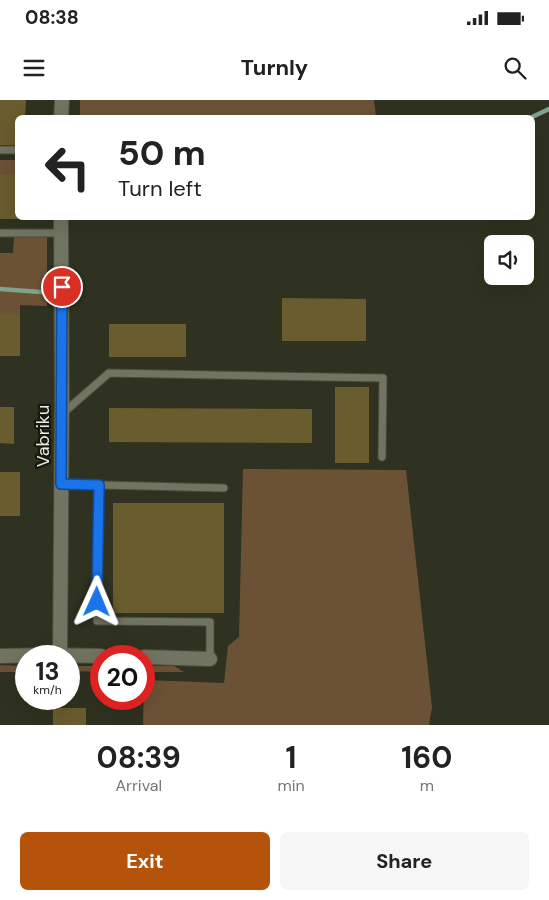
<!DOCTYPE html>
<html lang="en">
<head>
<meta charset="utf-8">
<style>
	:root { --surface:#fff; --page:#f6f6f6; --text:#222; --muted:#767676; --accent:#b45309 }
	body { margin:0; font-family:"DM Sans",sans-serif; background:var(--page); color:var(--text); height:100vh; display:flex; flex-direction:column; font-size:19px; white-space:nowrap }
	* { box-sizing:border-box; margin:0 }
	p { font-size:16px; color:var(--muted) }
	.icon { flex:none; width:28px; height:28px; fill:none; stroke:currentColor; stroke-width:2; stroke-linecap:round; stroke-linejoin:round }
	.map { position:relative; height:625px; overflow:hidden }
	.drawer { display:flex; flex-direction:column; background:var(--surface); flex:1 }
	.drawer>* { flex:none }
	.top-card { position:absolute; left:15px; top:15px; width:520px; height:105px; border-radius:8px; box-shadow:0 5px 20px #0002; background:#fff; color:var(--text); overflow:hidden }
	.controls { position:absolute; left:484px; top:135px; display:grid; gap:10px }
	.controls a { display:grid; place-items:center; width:50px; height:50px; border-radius:8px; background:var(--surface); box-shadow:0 5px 20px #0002; font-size:25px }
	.speed { position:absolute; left:15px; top:545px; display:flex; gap:10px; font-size:25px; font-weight:700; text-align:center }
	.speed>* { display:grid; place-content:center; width:65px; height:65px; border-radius:50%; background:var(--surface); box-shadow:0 5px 20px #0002; line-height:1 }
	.speed small { font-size:12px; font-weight:400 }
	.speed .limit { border:8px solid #d22; background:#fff; color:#111 }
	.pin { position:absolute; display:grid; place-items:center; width:42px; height:42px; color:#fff; margin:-21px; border:2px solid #fff; border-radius:50%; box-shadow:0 1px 5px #0007 }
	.me { position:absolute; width:55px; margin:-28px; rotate:1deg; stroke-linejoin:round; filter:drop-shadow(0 0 4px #0008) }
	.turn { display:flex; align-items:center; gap:18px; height:105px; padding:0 20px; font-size:22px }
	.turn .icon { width:65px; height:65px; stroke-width:2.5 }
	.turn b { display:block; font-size:35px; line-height:42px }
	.eta { display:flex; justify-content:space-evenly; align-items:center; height:85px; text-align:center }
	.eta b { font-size:30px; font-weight:700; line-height:35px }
	.cta { display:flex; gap:10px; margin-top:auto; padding:10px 20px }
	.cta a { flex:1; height:58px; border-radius:8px; background:var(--accent); color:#fff; font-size:20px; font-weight:700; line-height:58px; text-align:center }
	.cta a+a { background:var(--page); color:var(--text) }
	.status { display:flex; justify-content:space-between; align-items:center; height:35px; padding:0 25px; background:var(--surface); direction:ltr }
	.status svg { height:14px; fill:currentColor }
	header { display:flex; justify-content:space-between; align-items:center; height:65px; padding:0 20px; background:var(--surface); font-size:22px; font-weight:700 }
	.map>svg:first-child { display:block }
	.green { fill:#6b5235 }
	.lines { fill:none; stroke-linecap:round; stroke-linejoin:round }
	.stream { stroke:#7ea38f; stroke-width:4.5 }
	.building { fill:#695c2e }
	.lane-casing { stroke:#4a4d3d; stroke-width:9 }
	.street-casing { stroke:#4a4d3d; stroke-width:16 }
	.lane { stroke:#707460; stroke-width:7 }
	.street { stroke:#707460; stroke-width:14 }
	.route-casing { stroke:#114b97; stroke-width:12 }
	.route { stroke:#1a73e8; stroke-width:9 }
	.labels { text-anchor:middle; stroke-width:4.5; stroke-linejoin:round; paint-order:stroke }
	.street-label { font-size:18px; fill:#ebeee2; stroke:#171911 }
</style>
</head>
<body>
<div class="status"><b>08:38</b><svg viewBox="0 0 49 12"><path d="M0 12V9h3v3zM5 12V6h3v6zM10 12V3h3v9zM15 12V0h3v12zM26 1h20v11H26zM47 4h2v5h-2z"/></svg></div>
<header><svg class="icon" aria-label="menu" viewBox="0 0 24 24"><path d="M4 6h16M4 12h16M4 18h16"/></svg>Turnly<svg class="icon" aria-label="search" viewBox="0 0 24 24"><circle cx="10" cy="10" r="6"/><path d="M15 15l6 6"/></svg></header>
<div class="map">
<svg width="549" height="625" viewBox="0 0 549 625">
	<rect width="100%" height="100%" fill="#2f3220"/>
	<!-- green -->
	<path class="green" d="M80 0H374L376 17H80Z
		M0 60H17V75H0Z
		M47 136V206L20 205V214H0V153H13L14 137Z
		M243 369 406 370 432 607 429 625H143L144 580 224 583 228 546 239 537Z
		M0 565 26 566V572H0Z
		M69 566H101V572L69 571Z
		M148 566H174L184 572H144V568Z"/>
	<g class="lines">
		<!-- stream -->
		<path class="stream" d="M530 18 549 9
			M0 189 41 192"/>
	</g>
	<!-- building -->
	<path class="building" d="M0 0H26L25 18H18L16 45H0Z
		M0 75H18V119H0Z
		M282 198 366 199V241H282Z
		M0 214H20V256H0Z
		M109 224H186V257H109Z
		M335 287H369V363H335Z
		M0 307H14V344L0 343Z
		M109 308 312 309V343L109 342Z
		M0 372H20V416H0Z
		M113 403H224V513H113Z
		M53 608H86V625H53Z"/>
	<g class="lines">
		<!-- lane casing -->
		<g class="lane-casing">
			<path id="lane" d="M0 50H18
				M0 133H61
				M62 314 109 273 383 278 382 357
				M61 384 224 388
				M99 385 97 521 210 522V559"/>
		</g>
		<!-- street casing -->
		<g class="street-casing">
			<path id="street" d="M61 18 62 0
				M60 555 62 295 61 118
				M0 556 48 555 101 556
				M144 557 210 559"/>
		</g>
		<!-- lane -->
		<use href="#lane" class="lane"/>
		<!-- street -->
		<use href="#street" class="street"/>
	</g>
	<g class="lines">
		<!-- route casing -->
		<g class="route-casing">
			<path id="route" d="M62 187 61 384 99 385 97 502"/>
		</g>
		<!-- route -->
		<use href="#route" class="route"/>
	</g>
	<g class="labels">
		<!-- street labels -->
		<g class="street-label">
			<text transform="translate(43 336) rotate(-90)" y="6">Vabriku</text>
		</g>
	</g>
</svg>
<div class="controls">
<a><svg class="icon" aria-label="sound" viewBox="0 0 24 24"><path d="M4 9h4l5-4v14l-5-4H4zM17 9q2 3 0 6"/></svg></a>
</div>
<div class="speed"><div>13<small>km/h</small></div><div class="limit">20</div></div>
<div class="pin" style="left:62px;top:187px;background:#d93025"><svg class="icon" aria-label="arrive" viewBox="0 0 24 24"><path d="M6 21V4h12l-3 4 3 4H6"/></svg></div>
<svg class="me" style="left:97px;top:502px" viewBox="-20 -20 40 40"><path d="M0-17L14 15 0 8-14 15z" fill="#1a73e8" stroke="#fff" stroke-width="4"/></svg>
<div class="top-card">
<div class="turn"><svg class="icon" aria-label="left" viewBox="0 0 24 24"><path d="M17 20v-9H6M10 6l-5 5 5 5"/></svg><div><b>50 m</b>Turn left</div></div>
</div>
</div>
<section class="drawer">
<div class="eta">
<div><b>08:39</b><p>Arrival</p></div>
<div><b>1</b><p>min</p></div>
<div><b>160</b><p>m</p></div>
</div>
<div class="cta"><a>Exit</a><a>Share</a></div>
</section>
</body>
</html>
